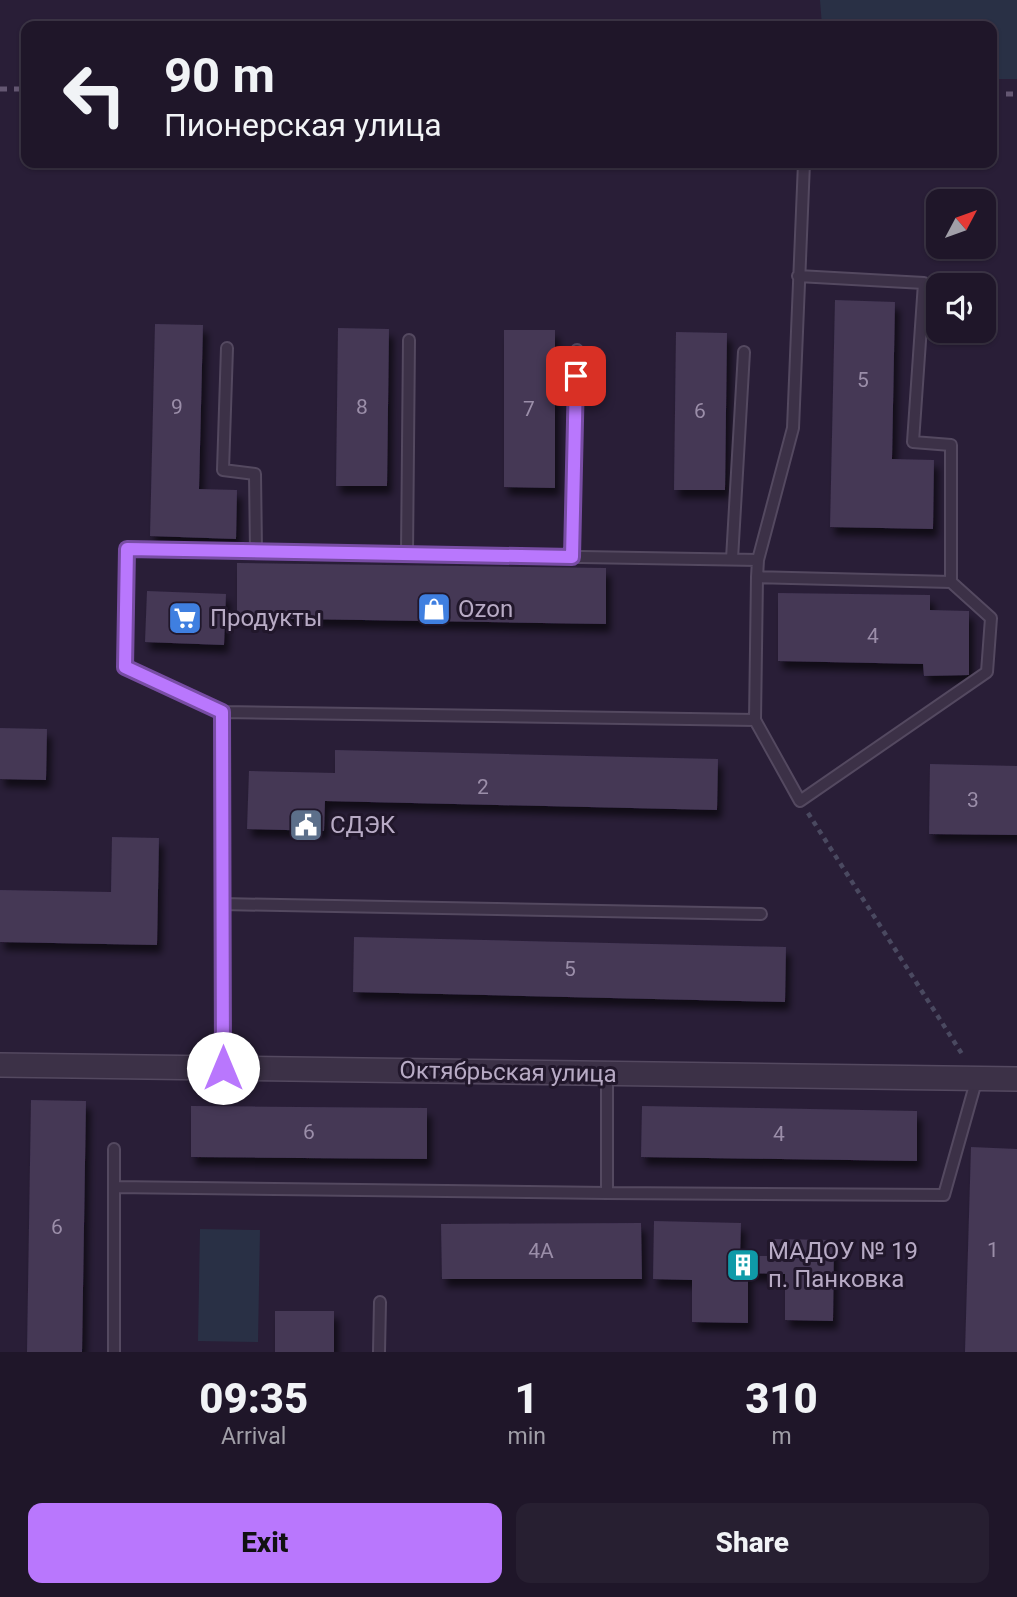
<!DOCTYPE html>
<html lang="en">
<head>
<meta charset="utf-8">
<style>
	:root { --surface:#1f1629; --page:#271f31; --text:#f1f3f6; --muted:#a19fa8; --line:#3c3546; --accent:#b977fd }
	body { margin:0; font-family:Roboto,sans-serif; background:var(--page); color:var(--text); height:100vh; display:flex; flex-direction:column; font-size:26px; white-space:nowrap }
	* { box-sizing:border-box; margin:0 }
	p { font-size:23px; color:var(--muted) }
	.icon { flex:none; width:38px; height:38px; fill:none; stroke:currentColor; stroke-width:2; stroke-linecap:round; stroke-linejoin:round }
	.map { position:relative; height:1352px; overflow:hidden }
	.drawer { display:flex; flex-direction:column; background:var(--surface); flex:1 }
	.drawer>* { flex:none }
	.banner { position:absolute; left:21px; top:21px; width:976px; height:147px; border-radius:14px; box-shadow:0 2px 5px #0004,0 0 0 2px var(--line); background:#1f1629; color:var(--text); overflow:hidden }
	.needle { width:46px; rotate:49deg }
	.fabs { position:absolute; left:926px; top:189px; display:grid; gap:14px }
	.fabs a { display:grid; place-items:center; width:70px; height:70px; border-radius:14px; background:var(--surface); box-shadow:0 2px 5px #0004,0 0 0 2px var(--line); font-size:35px }
	.pin { position:absolute; display:grid; place-items:center; width:60px; height:60px; color:#fff; margin:-30px; border-radius:14px; box-shadow:0 4px 10px #0006 }
	.me { position:absolute; width:77px; margin:-38px; rotate:0deg; stroke-linejoin:round; filter:drop-shadow(0 0 5px #0008) }
	.turn { display:flex; align-items:center; gap:24px; height:147px; padding:0 28px; font-size:32px }
	.turn .icon { width:91px; height:91px; stroke-width:2.5 }
	.turn b { display:block; font-size:49px; line-height:60px }
	.eta { display:flex; justify-content:space-evenly; align-items:center; height:119px; text-align:center }
	.eta b { font-size:42px; font-weight:800; line-height:49px }
	.action { display:flex; gap:14px; margin-top:auto; padding:14px 28px }
	.action a { flex:1; height:80px; border-radius:14px; background:var(--accent); color:#111; font-size:28px; font-weight:800; line-height:80px; text-align:center }
	.action a+a { background:var(--page); color:var(--text) }
	.map>svg:first-child { display:block }
	.green { fill:#293045 }
	.building { fill:#443755; filter:url(#shadow) }
	.lines { fill:none; stroke-linecap:round; stroke-linejoin:round }
	.service-casing { stroke:#544960; stroke-width:14 }
	.minor-casing { stroke:#544960; stroke-width:26 }
	.path { stroke:#4a4960; stroke-width:4.5; stroke-dasharray:5 5; stroke-linecap:butt }
	.service { stroke:#3c3147; stroke-width:10 }
	.minor { stroke:#3c3147; stroke-width:23 }
	.rail { stroke:#645772; stroke-width:5; stroke-dasharray:7 7; stroke-linecap:butt }
	.route-casing { stroke:#784da4; stroke-width:18 }
	.route { stroke:#b977fd; stroke-width:12 }
	.labels { text-anchor:middle; stroke-width:6; stroke-linejoin:round; paint-order:stroke }
	.number-label { font-size:21px; fill:#9b8ea9 }
	.poi-label { font-size:24px; fill:#b8abc5; stroke:#21172b; text-anchor:start }
	.street-label { font-size:24px; fill:#b8abc5; stroke:#21172b }
</style>
</head>
<body>
<div class="map">
<svg width="1017" height="1352" viewBox="0 0 1017 1352">
	<defs>
		<filter id="shadow"><feDropShadow dx="4.5" dy="8" stdDeviation="3.5" flood-color="#0009"/></filter>
	</defs>
	<rect width="100%" height="100%" fill="#291e37"/>
	<!-- green -->
	<path class="green" d="M820 0H1017V79H992V26H822Z
		M200 1229 260 1230 258 1342 198 1341Z"/>
	<!-- building -->
	<path class="building" d="M835 300 895 302 892 459 934 460 933 529 830 527Z
		M155 324 203 325 199 489 237 490 236 539 150 536Z
		M338 328 389 329 387 486H336Z
		M504 330H555V488L504 487Z
		M676 332 727 333 725 490H674Z
		M237 563 606 568V624L237 618Z
		M147 591 226 594 224 645 145 642Z
		M778 593 930 595V610L969 611V675L924 676 923 664 778 661Z
		M0 728 47 729 46 780 0 779Z
		M335 750 718 759 717 810 325 801 324 831 247 829 249 771 335 773Z
		M930 764 1017 766V835L929 834Z
		M112 837 159 838 157 945 0 942V890L111 892Z
		M354 937 786 947 785 1002 353 992Z
		M31 1100 86 1101 82 1352H27Z
		M191 1106 427 1108V1159L191 1157Z
		M642 1106 917 1111V1161L641 1157Z
		M971 1147 1017 1149V1352H965Z
		M654 1221 741 1223 740 1256H770L771 1239 834 1240 833 1321 785 1320V1274L748 1273V1323L692 1322V1280L653 1279Z
		M641 1223 642 1279H442L441 1224Z
		M275 1311H334V1352H275Z"/>
	<g class="lines">
		<!-- service casing -->
		<g class="service-casing">
			<path id="service" d="M798 276 924 283 913 442 951 445V582
				M227 348 223 470 255 474 256 551
				M407 554 409 340
				M572 557 577 350
				M732 559 744 352
				M757 577 951 582 991 618 987 672 800 801 755 720 757 577 758 560 793 428 804 163
				M222 712 125 667 127 549 758 560
				M222 904 761 914
				M223 1068 222 712 755 720
				M114 1149V1352
				M114 1187 607 1193V1074
				M607 1193 944 1195 977 1078
				M379 1352 380 1302"/>
		</g>
		<!-- minor casing -->
		<g class="minor-casing">
			<path id="minor" d="M0 1065 1017 1079"/>
		</g>
		<!-- path -->
		<path class="path" d="M808 813 962 1054"/>
		<!-- service -->
		<use href="#service" class="service"/>
		<!-- minor -->
		<use href="#minor" class="minor"/>
		<!-- rail -->
		<path class="rail" d="M0 89H26
			M992 94H1017"/>
	</g>
	<g class="lines">
		<!-- route casing -->
		<g class="route-casing">
			<path id="route" d="M223 1068 222 712 125 667 127 549 572 557 576 376"/>
		</g>
		<!-- route -->
		<use href="#route" class="route"/>
	</g>
	<!-- icons -->
	<defs>
		<g id="shop-square" transform="scale(1.75)"><rect x="-9" y="-9" width="18" height="18" rx="4" fill="#3f7fe0" stroke="#21172b"/><path d="M-5-2.5h2.3a2.7 3.5 0 0 1 5.4 0H5L5.5 6h-11ZM-1.5-2.5h3a1.5 2.3 0 0 0-3 0Z" fill="#fff"/></g>
		<g id="supermarket-square" transform="scale(1.75)"><rect x="-9" y="-9" width="18" height="18" rx="4" fill="#3f7fe0" stroke="#21172b"/><path d="M-6-5.5h2.5l.6 2H6L4.5 2H-2.5L-4.4-4H-6ZM-1.5 3.2a1.3 1.3 0 1 0 .1 0ZM3 3.2a1.3 1.3 0 1 0 .1 0Z" fill="#fff"/></g>
		<g id="civic-square" transform="scale(1.75)"><rect x="-9" y="-9" width="18" height="18" rx="4" fill="#5c6f8a" stroke="#21172b"/><path d="M-.6-6.5H3V-4.5H.6V-3L4-1V1h2V6H-6V1h2V-1L-.6-3ZM-1.2 2.5V6h2.4V2.5Z" fill="#fff"/></g>
		<g id="building-square" transform="scale(1.75)"><rect x="-9" y="-9" width="18" height="18" rx="4" fill="#0f9aa8" stroke="#21172b"/><path d="M-4-6H4V6H1V3H-1V6H-4ZM-2.5-4.3h1.7v1.8h-1.7ZM.8-4.3h1.7v1.8H.8ZM-2.5-1h1.7V.8h-1.7ZM.8-1h1.7V.8H.8Z" fill="#fff"/></g>
	</defs>
	<g fill-rule="evenodd">
		<use href="#shop-square" x="434" y="609"/>
		<use href="#supermarket-square" x="185" y="618"/>
		<use href="#civic-square" x="306" y="825"/>
		<use href="#building-square" x="743" y="1265"/>
	</g>
	<g class="labels">
		<!-- number labels -->
		<g class="number-label">
			<text x="863" y="387">5</text>
			<text x="177" y="414">9</text>
			<text x="362" y="414">8</text>
			<text x="529" y="416">7</text>
			<text x="700" y="418">6</text>
			<text x="873" y="643">4</text>
			<text x="483" y="794">2</text>
			<text x="973" y="807">3</text>
			<text x="570" y="976">5</text>
			<text x="309" y="1139">6</text>
			<text x="779" y="1141">4</text>
			<text x="57" y="1234">6</text>
			<text x="993" y="1257">1</text>
			<text x="541" y="1258">4А</text>
		</g>
		<!-- poi labels -->
		<g class="poi-label">
			<text x="458" y="617">Ozon</text>
			<text x="210" y="626">Продукты</text>
			<text x="330" y="833">СДЭК</text>
			<text x="768" y="1259">МАДОУ № 19<tspan x="768" dy="28">п. Панковка</tspan></text>
		</g>
		<!-- street labels -->
		<g class="street-label">
			<text transform="translate(508 1072) rotate(1)" y="8">Октябрьская улица</text>
		</g>
	</g>
</svg>
<div class="fabs">
<a><svg class="needle" viewBox="-14 -14 28 28"><path d="M0-13l5 13h-10z" fill="#e53935"/><path d="M0 13l5-13h-10z" fill="#a19fa8"/></svg></a>
<a><svg class="icon" aria-label="sound" viewBox="0 0 24 24"><path d="M4 9h4l5-4v14l-5-4H4zM17 9q2 3 0 6"/></svg></a>
</div>
<div class="pin" style="left:576px;top:376px;background:#d93025"><svg class="icon" aria-label="arrive" viewBox="0 0 24 24"><path d="M6 21V4h12l-3 4 3 4H6"/></svg></div>
<svg class="me" style="left:223px;top:1068px" viewBox="-20 -20 40 40"><circle r="19" fill="#fff"/><path d="M0-13L10 11 0 6-10 11z" fill="#b977fd"/></svg>
<div class="banner">
<div class="turn"><svg class="icon" aria-label="left" viewBox="0 0 24 24"><path d="M17 20v-9H6M10 6l-5 5 5 5"/></svg><div><b>90 m</b>Пионерская улица</div></div>
</div>
</div>
<section class="drawer">
<div class="eta">
<div><b>09:35</b><p>Arrival</p></div>
<div><b>1</b><p>min</p></div>
<div><b>310</b><p>m</p></div>
</div>
<div class="action"><a>Exit</a><a>Share</a></div>
</section>
</body>
</html>
